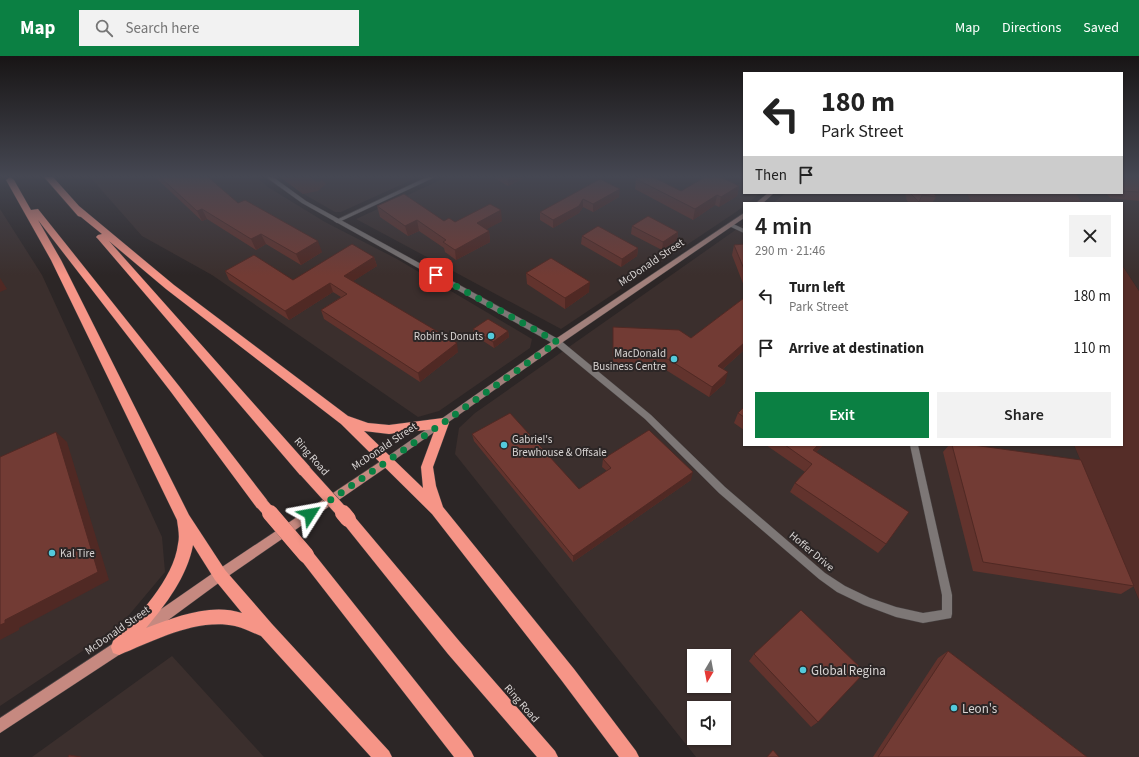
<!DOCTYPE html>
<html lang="en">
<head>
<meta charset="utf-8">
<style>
	:root { --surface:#fff; --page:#f2f2f2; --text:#222; --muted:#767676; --accent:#0b8043 }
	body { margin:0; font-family:"Source Sans 3",sans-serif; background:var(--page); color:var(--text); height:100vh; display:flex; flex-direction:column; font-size:15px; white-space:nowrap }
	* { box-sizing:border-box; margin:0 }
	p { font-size:13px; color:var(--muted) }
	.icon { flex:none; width:22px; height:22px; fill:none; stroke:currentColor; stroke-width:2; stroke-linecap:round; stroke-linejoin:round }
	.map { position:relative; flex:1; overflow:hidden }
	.side { position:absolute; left:743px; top:146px; width:380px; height:244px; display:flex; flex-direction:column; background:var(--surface); border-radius:0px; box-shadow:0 1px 3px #0004 }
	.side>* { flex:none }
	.top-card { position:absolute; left:743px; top:16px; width:380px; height:122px; border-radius:0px; box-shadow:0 1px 3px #0004; background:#fff; color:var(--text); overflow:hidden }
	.needle { width:26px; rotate:190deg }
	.fabs { position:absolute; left:687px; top:593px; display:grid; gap:8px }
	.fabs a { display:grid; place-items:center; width:44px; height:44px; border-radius:0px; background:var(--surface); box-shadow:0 1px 3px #0004; font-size:20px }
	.pin { position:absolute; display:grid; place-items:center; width:34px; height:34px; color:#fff; margin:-17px; border-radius:8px; box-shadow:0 2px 6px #0006 }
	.me { position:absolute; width:44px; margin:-22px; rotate:56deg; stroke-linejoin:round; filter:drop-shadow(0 0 3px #0008) }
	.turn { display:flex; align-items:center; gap:14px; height:84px; padding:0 12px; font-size:18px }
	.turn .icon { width:52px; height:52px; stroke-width:2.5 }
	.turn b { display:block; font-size:28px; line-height:34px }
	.then { display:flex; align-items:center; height:38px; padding:0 12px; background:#0003; gap:8px; font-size:15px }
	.round { display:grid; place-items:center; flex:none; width:42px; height:42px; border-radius:0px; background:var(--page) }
	.overview { display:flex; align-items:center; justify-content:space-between; height:68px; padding:0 12px }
	h1 { font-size:24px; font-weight:600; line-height:30px }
	.cta { display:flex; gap:8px; margin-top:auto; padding:8px 12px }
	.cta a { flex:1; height:46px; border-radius:0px; background:var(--accent); color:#fff; font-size:16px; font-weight:600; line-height:46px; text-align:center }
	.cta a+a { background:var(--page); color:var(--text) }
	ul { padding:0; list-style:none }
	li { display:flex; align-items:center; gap:12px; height:52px; padding:0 12px }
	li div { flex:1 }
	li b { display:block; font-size:15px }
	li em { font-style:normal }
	header { display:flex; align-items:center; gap:24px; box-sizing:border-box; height:56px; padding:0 20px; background:var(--accent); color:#fff }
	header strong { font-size:19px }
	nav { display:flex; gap:22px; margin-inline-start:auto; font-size:14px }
	.search { width:280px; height:36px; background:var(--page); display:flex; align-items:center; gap:10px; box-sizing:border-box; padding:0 14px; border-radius:0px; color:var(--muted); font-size:15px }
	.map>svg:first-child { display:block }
	.built { fill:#3b2f2d; fill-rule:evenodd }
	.green { fill:#552d28 }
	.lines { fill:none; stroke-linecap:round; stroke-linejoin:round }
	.minor-casing { stroke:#474242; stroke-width:1 }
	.tertiary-casing { stroke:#474242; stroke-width:1 }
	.secondary-casing { stroke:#474242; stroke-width:1 }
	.primary-casing { stroke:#474242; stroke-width:1 }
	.motorway-casing { stroke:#474242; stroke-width:1 }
	.minor { fill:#7d7776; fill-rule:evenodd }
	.tertiary { fill:#7d7776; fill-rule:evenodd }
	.secondary { fill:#a1807b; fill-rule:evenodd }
	.primary { fill:#c68980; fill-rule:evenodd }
	.motorway { fill:#f69587; fill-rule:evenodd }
	.motorway-bridge-far1-casing { stroke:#474242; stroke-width:13; stroke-linecap:butt }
	.motorway-bridge-casing { stroke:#474242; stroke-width:16; stroke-linecap:butt }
	.motorway-bridge-far1 { stroke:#f69587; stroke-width:12 }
	.motorway-bridge { stroke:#f69587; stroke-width:16 }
	.wall { fill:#62332d }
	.shaded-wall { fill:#502924 }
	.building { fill:#723b34; stroke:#502924 }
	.route { stroke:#0b8043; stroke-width:7; stroke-dasharray:0 12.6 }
	.poi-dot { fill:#53cadc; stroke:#2c2626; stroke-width:1.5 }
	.labels { text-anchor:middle; stroke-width:4; stroke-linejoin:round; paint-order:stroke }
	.street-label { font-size:11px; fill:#d8d4d3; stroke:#2c2626 }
	.poi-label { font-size:11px; fill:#d8d4d3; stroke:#2c2626; text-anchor:end }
	.near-poi-label { font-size:13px; fill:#d8d4d3; stroke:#2c2626; text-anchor:start }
</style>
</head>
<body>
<header>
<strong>Map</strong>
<div class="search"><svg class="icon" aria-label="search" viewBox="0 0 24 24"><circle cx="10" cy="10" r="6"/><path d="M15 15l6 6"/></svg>Search here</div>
<nav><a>Map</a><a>Directions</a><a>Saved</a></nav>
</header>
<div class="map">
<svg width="1139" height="701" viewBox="0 0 1139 701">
	<rect width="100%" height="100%" fill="#2c2626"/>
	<!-- built -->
	<path class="built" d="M90 121H256L268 131 325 166 397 203 532 283 530 292 439 355 418 361 212 219 142 180Z
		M280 121H418L341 156H335L300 136Z
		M447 121H744V137H760L748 147H744V150L736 156 561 273 356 163Z
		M1122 121H1139V235L1122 209V147H1082L1076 137H1122Z
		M786 137H967L971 147H773Z
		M0 153 42 219 162 481 165 516 129 559 102 582 0 650Z
		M744 168V389H1074L1139 544V701H696L455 398 459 372 475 357ZM694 600H724V630H694ZM694 652H724V682H694Z
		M172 600 264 701H32Z"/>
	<!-- green -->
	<path class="green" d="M280 121H310L317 126 323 124 326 128 318 135 303 138Z
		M967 137H1076L1082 147H971Z
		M1122 209 1139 235V544L1074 389H1122Z"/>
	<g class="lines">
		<!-- minor casing -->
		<g class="minor-casing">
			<path id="minor" d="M427 121H435L339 166 337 167 334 165Z
				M731 167 744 173V177L729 170 728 169Z
				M557 283 560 284 651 359 725 431 825 517 845 530 870 542 896 551 923 557 942 554V539L910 389H918L952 539V558L951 562 923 567 896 561 864 549 837 536 819 523 719 437 645 363 554 288 553 286 554 284Z"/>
		</g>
		<!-- tertiary casing -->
		<g class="tertiary-casing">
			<path id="tertiary" d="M266 121H273L306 145 560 284 561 286 557 289 554 288 302 147Z"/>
		</g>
		<!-- secondary casing -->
		<g class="secondary-casing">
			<path id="secondary" d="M768 137H774L763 147H756Z
				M744 157V162L560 288 390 407 387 409 384 407 383 405 384 403 554 284Z"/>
		</g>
		<!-- primary casing -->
		<g class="primary-casing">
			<path id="primary" d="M387 401 391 402 392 405 391 408 224 523 141 584 136 586 131 584 129 579 131 574 216 515Z
				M123 581 128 583 130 588 128 593 0 677V662Z"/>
		</g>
		<!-- motorway casing -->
		<g class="motorway-casing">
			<path id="motorway" d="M10 121 14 124 31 154 38 153 179 330 267 444 269 448 267 452 262 454 257 452 171 336 38 164 61 204 189 459 225 514 272 568 389 695 392 701H371L261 580C253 577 244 572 235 570 196 562 154 585 119 599L113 597 111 591 113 585C137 562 174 523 178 488 180 480 178 472 177 464L51 204 6 124ZM193 489 215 524 242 557C210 547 176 561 146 572 166 548 187 521 193 489Z
				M44 121H53L79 150 174 229 348 360 368 367 389 369 443 362 447 364 449 367 433 411 436 430 443 451 574 613 636 695 639 701H619L562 625 432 458 341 368 166 233 109 185 310 411 312 415 310 419 305 420 300 419 98 183 96 181 98 179 102 178 81 161 78 160ZM435 373 421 411 423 432 364 375 389 378Z
				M348 457 353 459 460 586 555 695 558 701H537L448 598 343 467 341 463 343 459Z
				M306 492 311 494 471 695 474 701H454L301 504 299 499 301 494Z"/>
		</g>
		<!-- minor -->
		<use href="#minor" class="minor"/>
		<!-- tertiary -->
		<use href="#tertiary" class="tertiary"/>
		<!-- secondary -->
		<use href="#secondary" class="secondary"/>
		<!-- primary -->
		<use href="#primary" class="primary"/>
		<!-- motorway -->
		<use href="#motorway" class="motorway"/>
		<!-- motorway-bridge-far1 casing -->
		<g class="motorway-bridge-far1-casing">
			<path id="motorway-bridge-far1" d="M305 415 344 458
				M262 448 271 458"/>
		</g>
		<!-- motorway-bridge casing -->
		<g class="motorway-bridge-casing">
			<path id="motorway-bridge" d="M270 457 306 499
				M343 457 348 463"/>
		</g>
		<!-- motorway-bridge-far1 -->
		<use href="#motorway-bridge-far1" class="motorway-bridge-far1"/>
		<!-- motorway-bridge -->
		<use href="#motorway-bridge" class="motorway-bridge"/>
	</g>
	<!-- wall -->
	<path class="wall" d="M155 121H208L238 147 322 196 301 209 266 188 256 194 207 163 202 165Z
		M493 121H526L508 130Z
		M738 121H744V124Z
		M1122 121 1139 123V145L1110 142 1106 137H1122Z
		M600 123 619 141 593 156 583 151 579 157 553 172 540 164V156Z
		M636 123 681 135 739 130 737 140 719 151 715 149 693 164 635 133Z
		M905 137H934L936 141 932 147H909L907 145Z
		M377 150 444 165 455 166 502 165 486 173 489 175 490 186 456 204 445 196 444 192 419 175 408 180 380 161Z
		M632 170 678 176 677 184 662 194 631 178Z
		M582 180 638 192 637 200 621 211 581 188Z
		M744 188V230L732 199 734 189Z
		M374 201 377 210 353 225 458 296 420 326 324 263 321 254 341 241 333 236 289 264 229 224 225 215 293 224Z
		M526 217 589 236 565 253 527 228Z
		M744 242V294L723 313 725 327 709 341 666 314 613 311V271L691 282Z
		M473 273 508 275 509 281 494 292 474 279Z
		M744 351V374L734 367 738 357Z
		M472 378 579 433 607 415 602 411 603 403 691 424 573 506 474 385Z
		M766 389H823L816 396 886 488 878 497 790 436 795 427 805 416Z
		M949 389H973L1134 530 1121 538 973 515 943 396Z
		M948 595 1087 701H873L938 602Z
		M754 598 818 666 811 671 749 605Z"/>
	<!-- shaded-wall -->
	<path class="shaded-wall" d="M354 121H361L355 124Z
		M510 121H526L508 130V122Z
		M739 130 737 140 719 151 721 141Z
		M620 133 619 141 593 156V148Z
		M717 139 715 149 693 164 695 153Z
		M583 143V151L579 157 553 172V164Z
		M202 153 207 163 202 165 197 155Z
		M501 154 502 165 478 178 477 167Z
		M417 164 419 175 408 180 405 170Z
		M489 175 490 186 456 204 455 194Z
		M678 176 677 184 662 194 663 186Z
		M261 178 266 188 256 194 251 183Z
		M318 185 322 196 301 209 296 198Z
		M638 192 637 200 621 211 622 203Z
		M374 201 377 210 347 229 344 220Z
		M0 222 7 233 0 236Z
		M590 226 589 236 565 253V242Z
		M330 227 333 236 289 264 285 255Z
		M508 275 509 281 494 292 493 286Z
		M457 287 458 296 420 326 418 317Z
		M744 287V294L715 320 718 310Z
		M728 316 725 327 709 341 712 331Z
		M56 376 67 386 109 524 19 572V574L0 584V569L5 564Z
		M818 389H823L808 404 813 394Z
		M693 416 691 424 573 506V500Z"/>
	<!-- building -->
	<path class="building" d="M160 121H208L238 147 245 144 318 185 296 198 261 178 251 183 202 153 197 155Z
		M639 121H653L681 135 705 121H721L739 130 721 141 717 139 695 153 636 123Z
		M1122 121H1138L1139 123V136L1122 135Z
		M600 123 620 133 593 148 583 143 579 150 553 164 540 156Z
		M910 137H934L936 141 922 139 919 146Z
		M404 138 444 165 449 162 455 166 490 148 501 154 477 167 489 175 455 194 443 186 446 184 417 164 405 170 377 150Z
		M648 160 678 176 663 186 632 170Z
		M598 170 638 192 622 203 582 180Z
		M352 188 374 201 344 220 457 287 418 317 321 254 347 238 330 227 285 255 225 215 254 199 293 224Z
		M744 188V213L734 189Z
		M551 202 590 226 565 242 526 217Z
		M744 242V287L718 310 728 316 712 331 668 303 613 300V271L679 274 691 282Z
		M488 263 508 275 493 286 473 273Z
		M744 351V361L738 357Z
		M510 357 579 433 611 412 603 403 649 374 693 416 573 500 472 378Z
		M56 376 98 516 5 564V567L0 569V401Z
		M785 389H818L813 394 909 456 886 488 795 427 812 408Z
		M952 389H973L1081 404 1134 530 983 506Z
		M801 554 865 616 818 666 754 598Z
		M948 595 1087 701H878Z
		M773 694 779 701H767Z
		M69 699 81 701H68Z"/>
	<!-- sky -->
	<linearGradient id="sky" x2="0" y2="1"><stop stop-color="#181515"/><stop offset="0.55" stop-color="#454752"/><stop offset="1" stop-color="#454752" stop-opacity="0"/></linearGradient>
	<rect width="1139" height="219" fill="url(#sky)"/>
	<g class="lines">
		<!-- route -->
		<path class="route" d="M310 458 443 367 557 286 436 219"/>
	</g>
	<!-- markers -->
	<g class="poi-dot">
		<circle cx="491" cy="280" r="4"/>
		<circle cx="674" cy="303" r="4"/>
		<circle cx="504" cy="389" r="4"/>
		<circle cx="52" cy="497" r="4"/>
		<circle cx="803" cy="614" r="4"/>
		<circle cx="954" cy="652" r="4"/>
	</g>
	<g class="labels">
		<!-- street labels -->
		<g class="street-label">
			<text transform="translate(651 206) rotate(-34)" y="4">McDonald Street</text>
			<text transform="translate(384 390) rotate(-34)" y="4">McDonald Street</text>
			<text transform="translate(312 400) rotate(49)" y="4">Ring Road</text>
			<text transform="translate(812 495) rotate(40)" y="4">Hoffer Drive</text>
			<text transform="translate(117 574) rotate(-35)" y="4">McDonald Street</text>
			<text transform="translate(522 647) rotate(49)" y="4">Ring Road</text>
		</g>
		<!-- poi labels -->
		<g class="poi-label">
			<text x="483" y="284">Robin's Donuts</text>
			<text x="666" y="301">MacDonald<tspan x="666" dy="13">Business Centre</tspan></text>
			<text x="512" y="387" text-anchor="start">Gabriel's<tspan x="512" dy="13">Brewhouse &amp; Offsale</tspan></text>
			<text x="60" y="501" text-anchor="start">Kal Tire</text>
		</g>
		<!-- near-poi labels -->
		<g class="near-poi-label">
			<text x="811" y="619">Global Regina</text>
			<text x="962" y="657">Leon's</text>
		</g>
	</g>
</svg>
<div class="fabs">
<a><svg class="needle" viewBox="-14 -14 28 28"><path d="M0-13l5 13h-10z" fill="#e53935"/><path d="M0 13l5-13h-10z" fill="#767676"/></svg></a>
<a><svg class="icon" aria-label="sound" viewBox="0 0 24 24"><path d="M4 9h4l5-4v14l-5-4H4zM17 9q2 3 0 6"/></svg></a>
</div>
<div class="pin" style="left:436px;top:219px;background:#d93025"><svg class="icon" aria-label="arrive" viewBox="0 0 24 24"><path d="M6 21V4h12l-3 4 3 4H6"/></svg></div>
<svg class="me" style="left:310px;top:458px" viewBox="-20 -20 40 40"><path d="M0-17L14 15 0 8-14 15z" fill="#0b8043" stroke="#fff" stroke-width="4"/></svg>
<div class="top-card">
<div class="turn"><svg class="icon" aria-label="left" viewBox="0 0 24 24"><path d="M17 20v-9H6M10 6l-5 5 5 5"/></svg><div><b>180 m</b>Park Street</div></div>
<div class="then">Then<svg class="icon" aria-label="arrive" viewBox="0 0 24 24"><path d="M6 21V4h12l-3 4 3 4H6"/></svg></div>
</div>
<section class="side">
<div class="overview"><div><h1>4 min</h1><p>290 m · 21:46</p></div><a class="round"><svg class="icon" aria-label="close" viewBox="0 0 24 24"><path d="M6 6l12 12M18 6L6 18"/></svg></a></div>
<ul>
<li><svg class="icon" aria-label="left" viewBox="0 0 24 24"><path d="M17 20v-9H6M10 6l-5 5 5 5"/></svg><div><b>Turn left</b><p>Park Street</p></div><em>180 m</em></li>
<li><svg class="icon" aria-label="arrive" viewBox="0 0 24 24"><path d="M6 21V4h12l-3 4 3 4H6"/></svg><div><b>Arrive at destination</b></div><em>110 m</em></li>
</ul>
<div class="cta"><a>Exit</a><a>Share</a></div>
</section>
</div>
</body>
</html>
